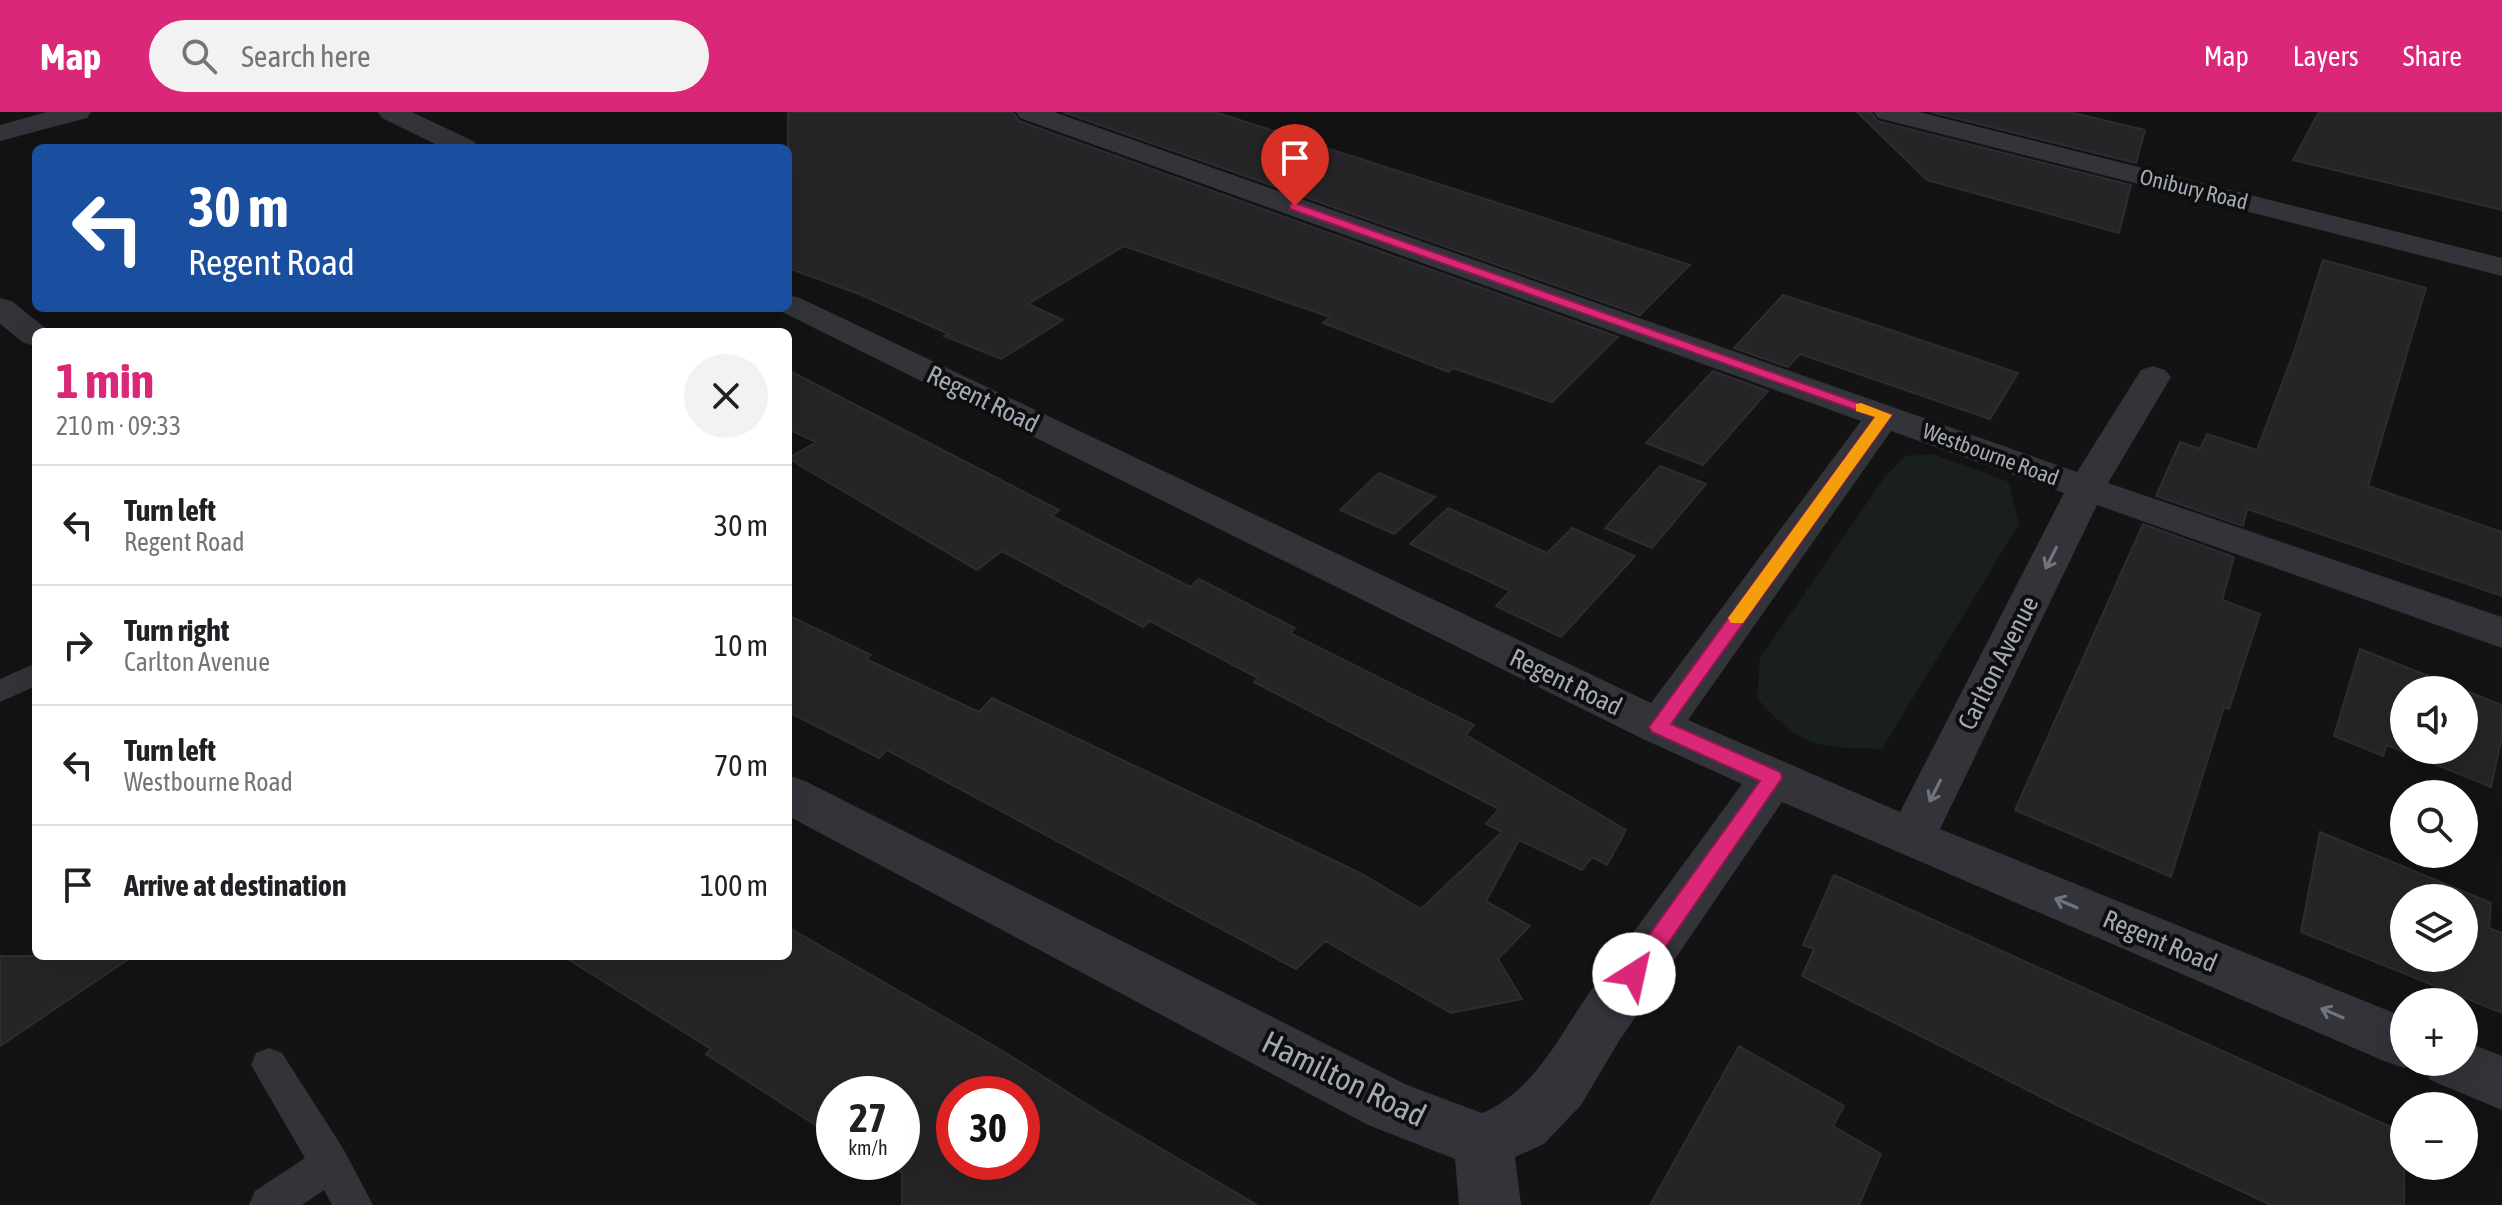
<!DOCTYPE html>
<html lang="en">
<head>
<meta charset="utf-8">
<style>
	:root { --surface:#fff; --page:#f2f2f2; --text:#202124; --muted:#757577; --line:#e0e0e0; --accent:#db2777 }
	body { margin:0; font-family:"Asap Condensed",sans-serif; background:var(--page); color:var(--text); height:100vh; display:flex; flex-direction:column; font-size:30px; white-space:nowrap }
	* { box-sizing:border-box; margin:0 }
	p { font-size:26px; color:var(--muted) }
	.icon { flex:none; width:44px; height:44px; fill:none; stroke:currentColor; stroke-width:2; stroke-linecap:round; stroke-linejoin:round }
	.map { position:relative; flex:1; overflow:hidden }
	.side { position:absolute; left:32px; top:216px; width:760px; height:632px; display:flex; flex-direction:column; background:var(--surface); border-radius:12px; box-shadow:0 8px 32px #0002 }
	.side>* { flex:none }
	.guide { position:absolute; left:32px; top:32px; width:760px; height:168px; border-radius:12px; box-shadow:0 8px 32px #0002; background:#1a4fa0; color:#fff; overflow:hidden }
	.buttons { position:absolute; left:2390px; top:564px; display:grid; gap:16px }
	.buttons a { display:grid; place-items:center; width:88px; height:88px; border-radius:50%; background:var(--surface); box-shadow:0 8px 32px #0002; font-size:40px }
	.speed { position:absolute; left:816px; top:964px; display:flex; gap:16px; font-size:40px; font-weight:700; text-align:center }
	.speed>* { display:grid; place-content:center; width:104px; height:104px; border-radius:50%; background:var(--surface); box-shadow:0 8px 32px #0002; line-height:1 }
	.speed small { font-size:20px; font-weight:400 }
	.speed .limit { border:12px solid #d22; background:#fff; color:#111 }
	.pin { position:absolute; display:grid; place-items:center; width:68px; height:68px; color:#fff; margin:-82px -34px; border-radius:50% 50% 50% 0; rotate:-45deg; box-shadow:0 0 8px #0007 }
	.pin .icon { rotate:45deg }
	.me { position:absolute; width:88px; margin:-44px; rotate:35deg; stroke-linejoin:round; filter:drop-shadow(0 0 6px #0008) }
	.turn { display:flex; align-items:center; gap:28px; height:168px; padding:0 24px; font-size:36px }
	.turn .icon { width:104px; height:104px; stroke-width:2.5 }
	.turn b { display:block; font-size:56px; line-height:68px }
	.round { display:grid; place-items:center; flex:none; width:84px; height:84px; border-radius:42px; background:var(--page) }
	.headline { display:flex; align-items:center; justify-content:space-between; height:136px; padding:0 24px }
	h1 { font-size:48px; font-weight:700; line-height:60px; color:var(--accent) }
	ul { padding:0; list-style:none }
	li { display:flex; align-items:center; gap:24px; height:120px; padding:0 24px; border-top:2px solid var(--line) }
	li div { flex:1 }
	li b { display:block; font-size:30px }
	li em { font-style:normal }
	header { display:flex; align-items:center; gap:48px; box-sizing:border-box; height:112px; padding:0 40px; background:var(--accent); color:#fff }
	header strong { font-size:38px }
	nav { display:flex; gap:44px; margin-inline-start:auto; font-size:28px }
	.search { width:560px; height:72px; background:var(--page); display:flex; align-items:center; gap:20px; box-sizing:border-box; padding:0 28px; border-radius:44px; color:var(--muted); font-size:30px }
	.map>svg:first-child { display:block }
	.green { fill:#191f1a }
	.building { fill:#252528; stroke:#2c2c31; stroke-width:2; fill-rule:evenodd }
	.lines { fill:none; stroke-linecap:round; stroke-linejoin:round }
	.lane { fill:#33343a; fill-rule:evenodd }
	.street { fill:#33343a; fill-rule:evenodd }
	.oneway { stroke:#71747e }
	.route { fill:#db2777; stroke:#8e194d; stroke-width:2 }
	.slow { fill:#f59e0b }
	.labels { text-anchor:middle; stroke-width:8; stroke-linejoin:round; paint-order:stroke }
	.far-street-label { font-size:22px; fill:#a3a9b6; stroke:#0e0e0f }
	.street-label { font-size:26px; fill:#a3a9b6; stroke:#0e0e0f }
	.near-street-label { font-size:32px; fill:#a3a9b6; stroke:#0e0e0f }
</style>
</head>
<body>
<header>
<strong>Map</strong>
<div class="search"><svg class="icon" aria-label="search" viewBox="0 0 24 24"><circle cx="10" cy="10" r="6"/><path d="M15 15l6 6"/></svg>Search here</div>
<nav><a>Map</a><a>Layers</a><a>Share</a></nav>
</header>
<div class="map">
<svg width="2502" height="1093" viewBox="0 0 2502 1093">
	<rect width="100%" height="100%" fill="#131314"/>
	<!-- green -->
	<path class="green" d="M1933 342 2009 370 2019 412 1882 637C1817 635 1802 637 1757 586L1760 546 1884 366 1905 344Z"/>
	<!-- building -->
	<path class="building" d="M788 0H1013L1019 9 1618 225 1552 290 1453 256 1449 260 1323 211 1330 205 1124 134 1028 192 1063 208 1001 247 944 224 949 222 859 182 788 156Z
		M1063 0H1215L1690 153 1640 203Z
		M1857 0H1871L1877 9 2131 73 2119 121 1927 68Z
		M1931 0H2069L2145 18 2136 51Z
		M2319 0H2502V98L2293 48Z
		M2323 148 2426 176 2368 374 2502 420V484L2247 397 2243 414 2156 384 2180 330 2200 337 2207 322 2257 338 2295 237Z
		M1783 183 1894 219 2018 261 1990 307 1800 242 1788 255 1734 236Z
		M788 258 1059 398 1052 404 1190 475 1199 467 1295 516 1290 521 1474 613 1466 623 1626 718 1607 753 1592 745 1582 758 1519 728 1486 789 1530 814 1498 847 1522 887 1451 901 1325 829 1296 857 887 638 879 646 788 600V503L871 543 866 547 979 600 992 586 1360 761 1421 797 1502 720 1486 712 1499 697 1254 570 1258 566 1150 509 1143 515 1002 439 977 458 804 356 789 346 816 330 788 317Z
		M1713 259 1768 279 1703 353 1646 331Z
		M1660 354 1706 372 1652 436 1605 416Z
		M1379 361 1435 385 1394 422 1340 398Z
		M1448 396 1547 441 1572 416 1635 444 1561 525 1496 494 1510 479 1410 432Z
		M2143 412 2234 445 2222 488 2260 502 2229 597 2224 595 2171 765 2015 698Z
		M2360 537 2502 593V624L2491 675 2387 633 2383 644 2334 624ZM2404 578H2464V638H2404Z
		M2320 720 2491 791 2489 816 2502 821V901L2301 820ZM2404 786H2464V846H2404Z
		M1834 763 2404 1021V1093H2271L2073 1001 1802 864 1814 837 1803 833Z
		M788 815 1001 938 1099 1000 1257 1093H902V1061L883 1050H902V982H834V1022L826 1020 706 942 711 937 563 844H788ZM954 982H1022V1050H954Z
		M0 844H133L0 934Z
		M1739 934 1844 994 1833 1014 1881 1042 1859 1093H1650Z"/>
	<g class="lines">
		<!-- lane -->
		<path class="lane" d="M36 551V574L0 590V567Z
			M269 936 282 941 344 1038 373 1093H332L324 1078 302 1093H249L255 1079 305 1046 251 953 256 941Z"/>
		<!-- street -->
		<path class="street" d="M47 0H91L87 6 0 29V13Z
			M378 0H412L475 30 479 36H443L382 6Z
			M1016 0H1054L2077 360 2141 258 2153 254 2165 258 2171 265 2108 371 2502 505V536L2097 393 1940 717 2404 905V950H2421L2404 956 2384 949 1782 690 1619 929 1581 993 1544 1032 1515 1045 1521 1093H1459L1455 1047 1368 1013 788 704V663L805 669 1407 973 1482 1001C1538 977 1562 917 1597 870 1645 804 1694 738 1742 672L1643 627 774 196H788V183L800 186 1651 591 1861 309 1020 6ZM1891 319 2064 381 1900 700 1688 608Z
			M1874 0H1919L2502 146V164L1878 6Z
			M0 186 12 189 50 220H36V234L24 231 0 212Z
			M2464 929 2502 944V998L2430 968 2422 950H2464Z"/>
	</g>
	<!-- one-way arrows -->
	<defs><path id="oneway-shaft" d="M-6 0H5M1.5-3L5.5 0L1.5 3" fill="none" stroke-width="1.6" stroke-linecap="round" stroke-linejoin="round" transform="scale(2)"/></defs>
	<g class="oneway">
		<use href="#oneway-shaft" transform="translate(2051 446) rotate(117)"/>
		<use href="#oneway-shaft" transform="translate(1935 679) rotate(117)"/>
		<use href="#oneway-shaft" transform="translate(2066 791) rotate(-157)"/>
		<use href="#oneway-shaft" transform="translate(2332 901) rotate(-157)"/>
	</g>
	<!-- route -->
	<path class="route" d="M1295 91 1892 303 1671 612 1780 660 1782 666 1642 869 1634 872 1626 869 1623 862 1626 855 1760 669 1652 620 1649 615 1875 305 1290 97V92Z"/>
	<!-- slow -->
	<path class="slow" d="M1861 291 1892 303 1743 511H1731L1728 506 1731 502 1875 305 1856 299V292Z"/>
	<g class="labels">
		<!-- far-street labels -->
		<g class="far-street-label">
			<text transform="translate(2194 77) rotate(14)" y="8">Onibury Road</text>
			<text transform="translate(1991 342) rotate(20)" y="8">Westbourne Road</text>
		</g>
		<!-- street labels -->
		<g class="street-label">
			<text transform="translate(983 287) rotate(26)" y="9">Regent Road</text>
			<text transform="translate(1998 551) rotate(-63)" y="9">Carlton Avenue</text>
			<text transform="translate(1566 570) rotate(26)" y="9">Regent Road</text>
			<text transform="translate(2160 829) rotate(23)" y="9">Regent Road</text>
		</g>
		<!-- near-street labels -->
		<g class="near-street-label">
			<text transform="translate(1344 967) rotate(26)" y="11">Hamilton Road</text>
		</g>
	</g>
</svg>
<div class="buttons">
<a><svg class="icon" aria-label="sound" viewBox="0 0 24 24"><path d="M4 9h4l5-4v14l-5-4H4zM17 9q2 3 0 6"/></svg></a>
<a><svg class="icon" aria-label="search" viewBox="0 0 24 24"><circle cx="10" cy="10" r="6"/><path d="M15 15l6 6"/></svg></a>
<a><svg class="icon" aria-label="layers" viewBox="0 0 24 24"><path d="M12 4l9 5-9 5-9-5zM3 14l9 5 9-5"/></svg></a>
<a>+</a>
<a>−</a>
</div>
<div class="speed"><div>27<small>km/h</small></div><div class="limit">30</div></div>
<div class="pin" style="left:1295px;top:94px;background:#d93025"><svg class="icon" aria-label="arrive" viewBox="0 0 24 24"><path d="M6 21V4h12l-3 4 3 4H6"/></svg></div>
<svg class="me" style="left:1634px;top:862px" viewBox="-20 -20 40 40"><circle r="19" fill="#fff"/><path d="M0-13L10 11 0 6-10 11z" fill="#db2777"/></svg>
<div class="guide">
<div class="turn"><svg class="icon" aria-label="left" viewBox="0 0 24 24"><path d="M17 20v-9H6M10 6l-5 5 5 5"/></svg><div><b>30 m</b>Regent Road</div></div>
</div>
<section class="side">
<div class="headline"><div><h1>1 min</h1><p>210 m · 09:33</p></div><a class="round"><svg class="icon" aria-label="close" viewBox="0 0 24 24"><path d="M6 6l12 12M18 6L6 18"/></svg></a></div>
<ul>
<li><svg class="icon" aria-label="left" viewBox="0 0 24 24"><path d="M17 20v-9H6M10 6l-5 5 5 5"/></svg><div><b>Turn left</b><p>Regent Road</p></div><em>30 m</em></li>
<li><svg class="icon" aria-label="right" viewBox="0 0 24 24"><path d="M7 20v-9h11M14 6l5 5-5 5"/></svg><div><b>Turn right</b><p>Carlton Avenue</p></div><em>10 m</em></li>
<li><svg class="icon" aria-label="left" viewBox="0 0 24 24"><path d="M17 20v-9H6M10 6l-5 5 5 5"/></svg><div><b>Turn left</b><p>Westbourne Road</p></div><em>70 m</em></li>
<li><svg class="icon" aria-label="arrive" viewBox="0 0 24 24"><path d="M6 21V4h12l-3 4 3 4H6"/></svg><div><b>Arrive at destination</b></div><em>100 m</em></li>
</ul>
</section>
</div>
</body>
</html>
